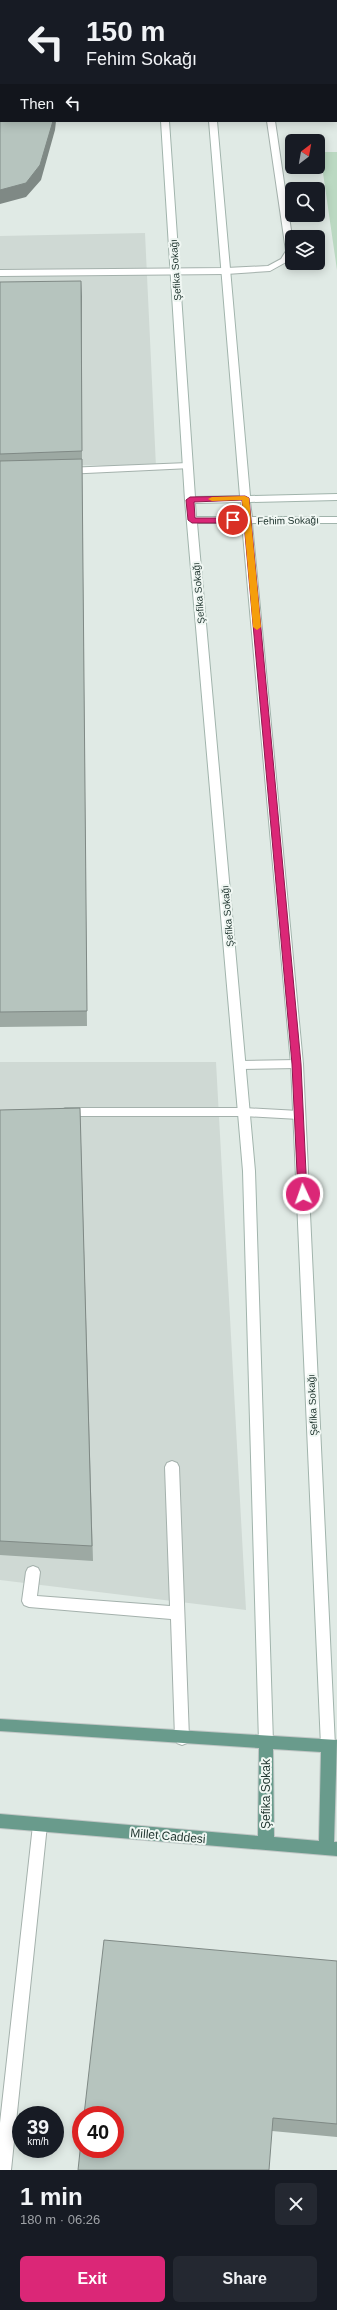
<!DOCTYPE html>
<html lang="en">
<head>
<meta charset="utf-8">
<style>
	:root { --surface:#171b24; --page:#242831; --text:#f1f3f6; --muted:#9ea1a6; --accent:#db2777 }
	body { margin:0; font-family:Helvetica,sans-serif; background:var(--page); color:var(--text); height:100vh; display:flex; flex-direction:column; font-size:15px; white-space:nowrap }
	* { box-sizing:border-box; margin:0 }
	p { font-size:13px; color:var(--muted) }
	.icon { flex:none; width:22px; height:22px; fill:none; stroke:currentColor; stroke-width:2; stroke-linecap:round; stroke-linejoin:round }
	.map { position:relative; height:2170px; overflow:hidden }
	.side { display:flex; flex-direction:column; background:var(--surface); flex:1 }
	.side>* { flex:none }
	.hud { position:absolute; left:0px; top:0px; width:337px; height:122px; box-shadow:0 2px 10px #0003; background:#171b24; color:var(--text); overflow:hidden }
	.needle { width:26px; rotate:31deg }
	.controls { position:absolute; left:285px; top:134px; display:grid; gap:8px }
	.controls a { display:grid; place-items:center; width:40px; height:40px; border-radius:6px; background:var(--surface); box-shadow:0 2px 10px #0003; font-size:20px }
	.speed { position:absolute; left:12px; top:2106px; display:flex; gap:8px; font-size:20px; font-weight:700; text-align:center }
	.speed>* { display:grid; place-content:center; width:52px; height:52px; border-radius:50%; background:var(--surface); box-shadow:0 2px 10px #0003; line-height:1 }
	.speed small { font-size:10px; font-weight:400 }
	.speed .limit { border:6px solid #d22; background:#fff; color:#111 }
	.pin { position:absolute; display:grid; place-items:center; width:34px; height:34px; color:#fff; margin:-17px; border:2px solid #fff; border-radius:50%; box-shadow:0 1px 4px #0007 }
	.me { position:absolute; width:44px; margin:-22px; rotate:357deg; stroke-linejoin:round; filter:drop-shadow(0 0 3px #0008) }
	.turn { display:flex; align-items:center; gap:14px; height:84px; padding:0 20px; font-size:18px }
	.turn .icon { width:52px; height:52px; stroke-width:2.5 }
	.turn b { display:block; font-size:28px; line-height:34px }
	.then { display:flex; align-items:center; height:38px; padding:0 20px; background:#0003; gap:8px; font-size:15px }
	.round { display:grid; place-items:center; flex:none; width:42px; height:42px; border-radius:6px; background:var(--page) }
	.headline { display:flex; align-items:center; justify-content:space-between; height:68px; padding:0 20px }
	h1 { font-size:24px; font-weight:700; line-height:30px }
	.action { display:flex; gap:8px; margin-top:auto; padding:8px 20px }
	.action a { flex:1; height:46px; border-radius:6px; background:var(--accent); color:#fff; font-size:16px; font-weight:700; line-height:46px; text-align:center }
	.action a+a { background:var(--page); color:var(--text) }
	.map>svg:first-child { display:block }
	.built { fill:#cfd9d4 }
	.green { fill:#bbd9c2 }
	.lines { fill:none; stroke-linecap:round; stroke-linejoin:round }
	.lane-casing { stroke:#a4b1ac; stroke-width:2 }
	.street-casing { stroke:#a4b1ac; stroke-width:2 }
	.secondary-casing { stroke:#a1b4ac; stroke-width:2 }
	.primary-casing { stroke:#c1c7c6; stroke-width:2 }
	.lane { fill:#fff; fill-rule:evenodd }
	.street { fill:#fff; fill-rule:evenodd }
	.secondary { fill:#fff; fill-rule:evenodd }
	.primary { fill:#699b8c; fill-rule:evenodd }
	.wall { fill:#9da9a3 }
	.shaded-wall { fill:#7f8985 }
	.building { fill:#b6c4be; stroke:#7f8985 }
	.route { fill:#db2777; stroke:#8e194d }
	.slow { fill:#f59e0b }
	.labels { text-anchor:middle; stroke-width:4; stroke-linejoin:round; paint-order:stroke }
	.street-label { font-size:10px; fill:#233832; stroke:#f0f7f3 }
	.near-street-label { font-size:12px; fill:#233832; stroke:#f0f7f3 }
</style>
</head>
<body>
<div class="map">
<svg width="337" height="2170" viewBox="0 0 337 2170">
	<rect width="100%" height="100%" fill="#e0eae5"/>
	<!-- built -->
	<path class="built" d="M145 233 156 467 0 463V236Z
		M0 1062H216L246 1610 0 1580Z"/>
	<!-- green -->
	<path class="green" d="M221 0H337V90L336 1Z
		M320 152H337V270Z"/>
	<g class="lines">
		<!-- lane casing -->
		<g class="lane-casing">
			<path id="lane" d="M336 107H337V111H336Z
				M267 121H275L292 237V255L288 261 270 271 226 274 0 276V270L226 268 268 266 281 259 286 251Z
				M188 463 191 464V468L65 474 60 471 65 468Z
				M65 1108H244L299 1111 305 1115 299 1119 244 1116H65L59 1112Z
				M172 1461 177 1463 179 1467 189 1738 187 1743 182 1745 177 1743 175 1738 171 1619 29 1607 24 1605 22 1601 26 1572 28 1568 33 1566 38 1568 40 1572 37 1596 170 1606 165 1467 167 1463Z"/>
		</g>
		<!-- street casing -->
		<g class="street-casing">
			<path id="street" d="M297 1060 303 1064 297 1068 240 1069 234 1065 240 1061Z
				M40 1818 45 1820 47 1825 11 2170H0V2123L33 1825 35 1820Z"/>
		</g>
		<!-- secondary casing -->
		<g class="secondary-casing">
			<path id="secondary" d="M153 0H161V1H153Z
				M199 0H207V1H199Z
				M161 121H169L195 497 240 496 209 121H217L250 496 337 494V500L250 502 252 517H337V523H252L303 1064 335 1746 333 1751 328 1753 323 1751 321 1746 291 1064 242 523H197L255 1171 273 1743 271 1748 266 1750 261 1748 259 1743 243 1171 185 500ZM241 502 242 517H196L195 503Z"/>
		</g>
		<!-- primary casing -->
		<g class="primary-casing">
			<path id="primary" d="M0 1719 337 1740 334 1842H337V1856L0 1828V1814L258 1836 259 1748 0 1731ZM273 1749 321 1752 319 1841 274 1837Z"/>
		</g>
		<!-- lane -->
		<use href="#lane" class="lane"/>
		<!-- street -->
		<use href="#street" class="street"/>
		<!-- secondary -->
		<use href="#secondary" class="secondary"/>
		<!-- primary -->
		<use href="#primary" class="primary"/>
	</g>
	<!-- wall -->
	<path class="wall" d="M0 282 82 296V465L87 1026 0 1027Z
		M80 1108 93 1561 0 1555V1110Z
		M337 1961V2137L272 2131 78 2170Z"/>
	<!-- shaded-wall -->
	<path class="shaded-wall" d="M53 121H56L55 130 41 180 26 197 0 204V190Z
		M81 281 82 296V465V451Z"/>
	<!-- building -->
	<path class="building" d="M0 0H54V1H1V121H53L40 165 26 183 0 190Z
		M81 281 82 451 0 454V282Z
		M82 459 87 1011 0 1012V461Z
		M80 1108 92 1546 0 1541V1110Z
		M104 1940 337 1961V2124L273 2118 269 2170H78L81 2142V2149H115V2115H84Z"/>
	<!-- route -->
	<path class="route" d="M245 496 249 498 301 1064 307 1194 303 1197 298 1194 292 1064 242 500 194 502 195 518H233L237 520 233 523H192L188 520 186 500 190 497Z"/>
	<!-- slow -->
	<path class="slow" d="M245 496 249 498 261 627 257 630 253 627 242 500 212 501 208 499 212 497Z"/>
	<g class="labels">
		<!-- street labels -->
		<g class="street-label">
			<text transform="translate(175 270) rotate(-94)" y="4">Şefika Sokağı</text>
			<text transform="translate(288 520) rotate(-1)" y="4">Fehim Sokağı</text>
			<text transform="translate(198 593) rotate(-95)" y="4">Şefika Sokağı</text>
			<text transform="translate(227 916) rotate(-95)" y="4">Şefika Sokağı</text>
			<text transform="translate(312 1405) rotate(-93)" y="4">Şefika Sokağı</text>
		</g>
		<!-- near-street labels -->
		<g class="near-street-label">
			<text transform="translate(266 1794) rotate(-90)" y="4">Şefika Sokak</text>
			<text transform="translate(168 1836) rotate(5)" y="4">Millet Caddesi</text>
		</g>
	</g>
</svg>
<div class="controls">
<a><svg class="needle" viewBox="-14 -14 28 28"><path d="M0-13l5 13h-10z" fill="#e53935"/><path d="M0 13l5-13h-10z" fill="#9ea1a6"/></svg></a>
<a><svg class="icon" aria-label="search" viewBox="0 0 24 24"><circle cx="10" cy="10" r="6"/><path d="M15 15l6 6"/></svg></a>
<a><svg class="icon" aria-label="layers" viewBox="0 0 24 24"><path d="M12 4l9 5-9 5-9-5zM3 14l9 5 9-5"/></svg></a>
</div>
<div class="speed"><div>39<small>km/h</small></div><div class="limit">40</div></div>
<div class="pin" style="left:233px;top:520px;background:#d93025"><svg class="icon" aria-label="arrive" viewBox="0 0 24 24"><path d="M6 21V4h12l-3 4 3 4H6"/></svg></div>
<svg class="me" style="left:303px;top:1194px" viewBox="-20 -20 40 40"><circle r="17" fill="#db2777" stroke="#fff" stroke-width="3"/><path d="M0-11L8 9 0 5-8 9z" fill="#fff"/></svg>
<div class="hud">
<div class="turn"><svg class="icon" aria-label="left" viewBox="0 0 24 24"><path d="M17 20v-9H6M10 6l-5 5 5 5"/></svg><div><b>150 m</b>Fehim Sokağı</div></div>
<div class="then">Then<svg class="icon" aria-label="left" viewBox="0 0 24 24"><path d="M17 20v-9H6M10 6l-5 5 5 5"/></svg></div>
</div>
</div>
<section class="side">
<div class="headline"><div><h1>1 min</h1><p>180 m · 06:26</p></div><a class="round"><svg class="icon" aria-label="close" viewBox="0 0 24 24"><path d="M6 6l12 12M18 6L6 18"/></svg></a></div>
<div class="action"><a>Exit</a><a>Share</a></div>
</section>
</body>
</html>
